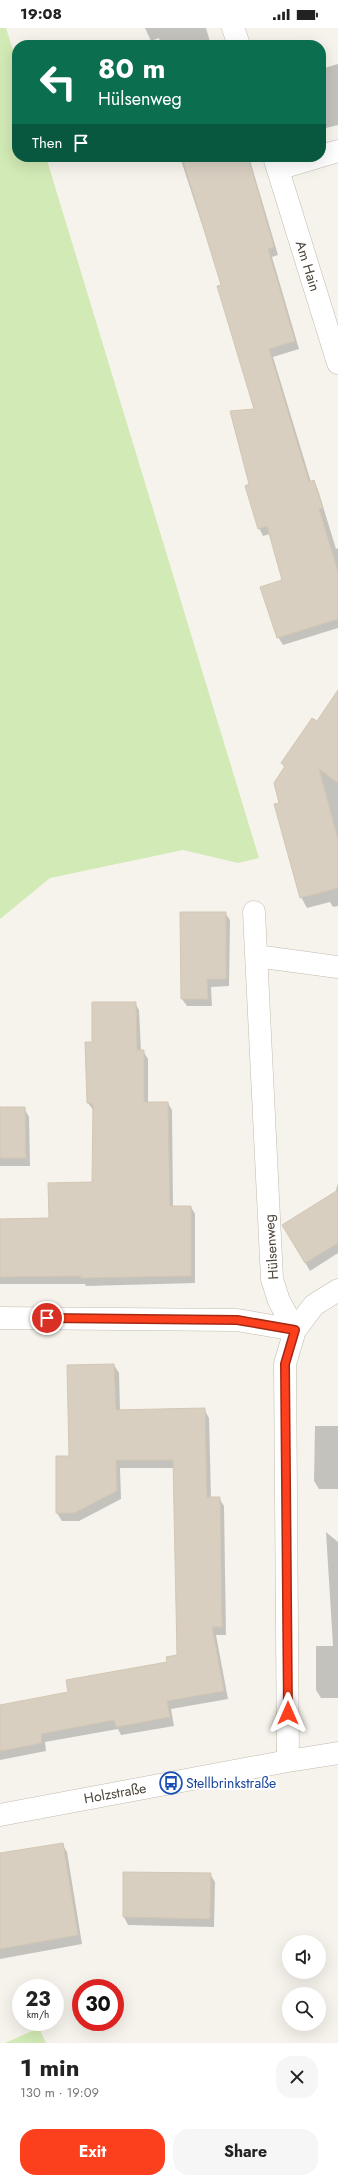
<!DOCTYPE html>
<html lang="en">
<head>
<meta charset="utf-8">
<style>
	:root { --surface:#fff; --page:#f6f6f6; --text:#222; --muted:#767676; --accent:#fc3f1d }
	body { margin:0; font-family:Jost,sans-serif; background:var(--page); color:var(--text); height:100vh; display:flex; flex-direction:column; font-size:15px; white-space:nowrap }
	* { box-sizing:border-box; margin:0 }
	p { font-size:13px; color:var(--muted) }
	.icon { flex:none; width:22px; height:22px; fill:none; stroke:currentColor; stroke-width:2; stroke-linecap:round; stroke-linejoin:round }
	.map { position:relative; height:2015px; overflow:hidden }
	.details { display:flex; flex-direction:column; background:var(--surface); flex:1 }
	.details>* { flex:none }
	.hud { position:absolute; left:12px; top:12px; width:314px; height:122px; border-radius:16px; box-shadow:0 4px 16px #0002; background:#0b6e4f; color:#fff; overflow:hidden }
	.controls { position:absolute; left:282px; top:1907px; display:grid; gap:8px }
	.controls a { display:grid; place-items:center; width:44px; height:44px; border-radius:50%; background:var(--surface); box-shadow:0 4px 16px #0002; font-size:20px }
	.speed { position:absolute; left:12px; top:1951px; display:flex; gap:8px; font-size:20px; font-weight:700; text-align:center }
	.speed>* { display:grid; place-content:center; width:52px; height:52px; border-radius:50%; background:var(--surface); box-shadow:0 4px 16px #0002; line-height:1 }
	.speed small { font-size:10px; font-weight:400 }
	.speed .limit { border:6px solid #d22; background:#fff; color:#111 }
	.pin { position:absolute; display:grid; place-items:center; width:34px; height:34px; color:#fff; margin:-17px; border:2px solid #fff; border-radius:50%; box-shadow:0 1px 4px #0007 }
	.me { position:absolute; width:44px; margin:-22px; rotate:0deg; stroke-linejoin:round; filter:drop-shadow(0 0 3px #0008) }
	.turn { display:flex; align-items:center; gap:14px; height:84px; padding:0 20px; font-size:18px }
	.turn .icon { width:52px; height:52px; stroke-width:2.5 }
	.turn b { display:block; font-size:28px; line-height:34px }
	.then { display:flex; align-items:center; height:38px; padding:0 20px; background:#0003; gap:8px; font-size:15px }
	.round { display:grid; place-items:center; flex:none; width:42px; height:42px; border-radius:16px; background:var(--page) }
	.head { display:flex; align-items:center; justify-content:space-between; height:68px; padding:0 20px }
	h1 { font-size:24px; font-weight:700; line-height:30px }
	.primary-button { display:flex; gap:8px; margin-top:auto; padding:8px 20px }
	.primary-button a { flex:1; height:46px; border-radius:16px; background:var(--accent); color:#fff; font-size:16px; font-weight:700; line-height:46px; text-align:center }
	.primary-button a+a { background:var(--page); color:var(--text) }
	.status { display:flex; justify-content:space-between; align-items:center; height:28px; padding:0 20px; background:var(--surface); direction:ltr }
	.status svg { height:11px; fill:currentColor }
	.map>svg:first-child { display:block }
	.green { fill:#d2eab5 }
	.shadow { fill:#0003 }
	.building { fill:#d8cfc1; stroke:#d3c7b4 }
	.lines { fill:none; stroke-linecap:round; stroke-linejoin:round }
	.minor-casing { stroke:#c2bbae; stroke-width:23 }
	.minor { stroke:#fff; stroke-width:22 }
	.route-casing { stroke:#a42913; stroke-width:10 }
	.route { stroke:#fc3f1d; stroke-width:7 }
	.labels { text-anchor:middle; stroke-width:4; stroke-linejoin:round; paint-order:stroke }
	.street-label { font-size:14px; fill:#4b4439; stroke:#fff }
	.transit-label { font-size:14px; fill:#164399; stroke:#fff; text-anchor:start }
</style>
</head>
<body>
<div class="status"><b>19:08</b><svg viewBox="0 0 49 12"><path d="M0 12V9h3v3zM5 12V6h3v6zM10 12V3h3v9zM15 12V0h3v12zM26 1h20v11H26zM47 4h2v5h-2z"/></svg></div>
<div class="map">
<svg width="338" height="2015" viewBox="0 0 338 2015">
	<rect width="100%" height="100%" fill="#f6f3ec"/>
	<!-- green -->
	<path class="green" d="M0 0H6L17 35V129H46L259 830 238 835 183 822 50 850 0 891Z
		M39 2000 46 2015H5Z"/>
	<!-- shadow -->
	<path class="shadow" d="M145 0H206L211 17H161L159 10 151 13Z
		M338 36V97L326 100 321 92V41Z
		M180 129H249L278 227 272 229 299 321 273 329 311 454 314 453 318 462 336 521 338 520V600L283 617 278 609 283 553 270 506 263 508 259 500 250 457 255 381 222 258Z
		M338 676V878L333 879 330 874 307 880 301 869 280 776 285 740 282 735 317 695Z
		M225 885 230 892 229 958 211 959 212 978H187L182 971Z
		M135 975 139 982 141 1023H143L148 1031V1075H168L172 1082 173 1179H191L195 1186V1255L86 1258 85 1256H0V1192L50 1191 93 1155 94 1083 88 1075 93 1015Z
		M0 1080H24L29 1089 30 1138H0Z
		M338 1155V1225L310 1243 284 1198 335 1166Z
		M114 1337 119 1345 120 1383 204 1381 209 1390 211 1470H219L224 1478 226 1607H216L228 1671 171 1681 174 1698 121 1707 118 1701 45 1714 46 1723 0 1732V1678L70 1665 168 1635 178 1628 174 1440H120L121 1471 79 1493H62L57 1485 70 1429Z
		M315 1398H338V1461H319L314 1453Z
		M326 1504 338 1514V1670H321L316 1662V1618H333Z
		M62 1816 67 1824 82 1916 0 1931V1864Z
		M210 1846 215 1854 214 1899 128 1897 124 1889Z"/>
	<!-- building -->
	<path class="building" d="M182 129H248L274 219 268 221 295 313 269 321 309 454 314 452 323 480 319 481 338 544V591L277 610 260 559 282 552 267 498 258 501 245 458 249 456 230 383 254 381 217 258 221 257Z
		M338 662V755L319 741 338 812V860L300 870 274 776 279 775 274 755 285 738 281 735 312 690 317 693Z
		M180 884H226V951H207L208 971H181Z
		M92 974H136L137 1022H144V1074H168L170 1178H191V1248L81 1250V1248L0 1249V1191L49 1190 48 1155 92 1154 93 1076 87 1075 85 1014H92Z
		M0 1079H25L26 1130H0Z
		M338 1162V1215L305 1235 282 1197Z
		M114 1336 116 1382 205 1380 207 1469H220L222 1599H212L224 1663 167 1673 170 1689 116 1699 114 1692 41 1706 42 1715 0 1723V1677L68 1664 66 1652 167 1634 166 1629 177 1627 173 1432H116L117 1463 74 1485H56V1428H69L67 1337Z
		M63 1815 78 1907 0 1921V1825Z
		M123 1844 211 1845 210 1891 123 1889Z"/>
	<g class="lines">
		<!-- minor casing -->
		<g class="minor-casing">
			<path id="minor" d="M233 0 239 17
				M321 128 338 123
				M274 129 338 335
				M278 141 318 129
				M254 884 272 1251 279 1273 295 1302
				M256 928 338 939
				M0 1290 237 1292 295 1302
				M288 1733 285 1336 295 1302 314 1277 338 1262
				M0 1787 288 1733 338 1725"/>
		</g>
		<!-- minor -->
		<use href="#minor" class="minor"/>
	</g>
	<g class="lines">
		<!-- route casing -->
		<g class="route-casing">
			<path id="route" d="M47 1290 237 1292 295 1302 285 1336 288 1685"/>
		</g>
		<!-- route -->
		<use href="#route" class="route"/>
	</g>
	<!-- icons -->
	<defs>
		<g id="bus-ring" transform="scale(1.15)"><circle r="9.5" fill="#fff" stroke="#1a4fb4" stroke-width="1.5"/><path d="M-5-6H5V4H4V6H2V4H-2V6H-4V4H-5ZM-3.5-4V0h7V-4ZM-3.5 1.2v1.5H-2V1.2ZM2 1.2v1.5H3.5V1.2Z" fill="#1a4fb4"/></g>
	</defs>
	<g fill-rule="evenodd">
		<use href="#bus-ring" x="171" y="1755"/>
	</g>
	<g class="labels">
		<!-- street labels -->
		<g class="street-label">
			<text transform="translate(308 238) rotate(73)" y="5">Am Hain</text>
			<text transform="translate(271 1219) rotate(-94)" y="5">Hülsenweg</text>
			<text transform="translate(115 1765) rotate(-10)" y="5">Holzstraße</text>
		</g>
		<!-- transit labels -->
		<g class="transit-label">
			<text x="186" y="1760">Stellbrinkstraße</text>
		</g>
	</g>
</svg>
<div class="controls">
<a><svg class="icon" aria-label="sound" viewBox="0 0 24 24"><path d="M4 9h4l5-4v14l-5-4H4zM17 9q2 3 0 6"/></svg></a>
<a><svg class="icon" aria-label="search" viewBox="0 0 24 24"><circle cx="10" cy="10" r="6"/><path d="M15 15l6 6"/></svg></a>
</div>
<div class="speed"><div>23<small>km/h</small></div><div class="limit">30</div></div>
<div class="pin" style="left:47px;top:1290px;background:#d93025"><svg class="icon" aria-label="arrive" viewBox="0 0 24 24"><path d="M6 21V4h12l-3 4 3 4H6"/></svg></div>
<svg class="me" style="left:288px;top:1685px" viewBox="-20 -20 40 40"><path d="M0-17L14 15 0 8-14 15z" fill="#fc3f1d" stroke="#fff" stroke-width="4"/></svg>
<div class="hud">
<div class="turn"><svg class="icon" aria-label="left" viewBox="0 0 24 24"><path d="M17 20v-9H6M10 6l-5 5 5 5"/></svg><div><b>80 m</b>Hülsenweg</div></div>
<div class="then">Then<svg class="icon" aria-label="arrive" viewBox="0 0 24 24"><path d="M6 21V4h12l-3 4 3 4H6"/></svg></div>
</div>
</div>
<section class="details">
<div class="head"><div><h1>1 min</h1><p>130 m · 19:09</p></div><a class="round"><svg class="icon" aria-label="close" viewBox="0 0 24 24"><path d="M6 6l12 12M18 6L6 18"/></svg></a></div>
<div class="primary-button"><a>Exit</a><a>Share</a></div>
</section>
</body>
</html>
